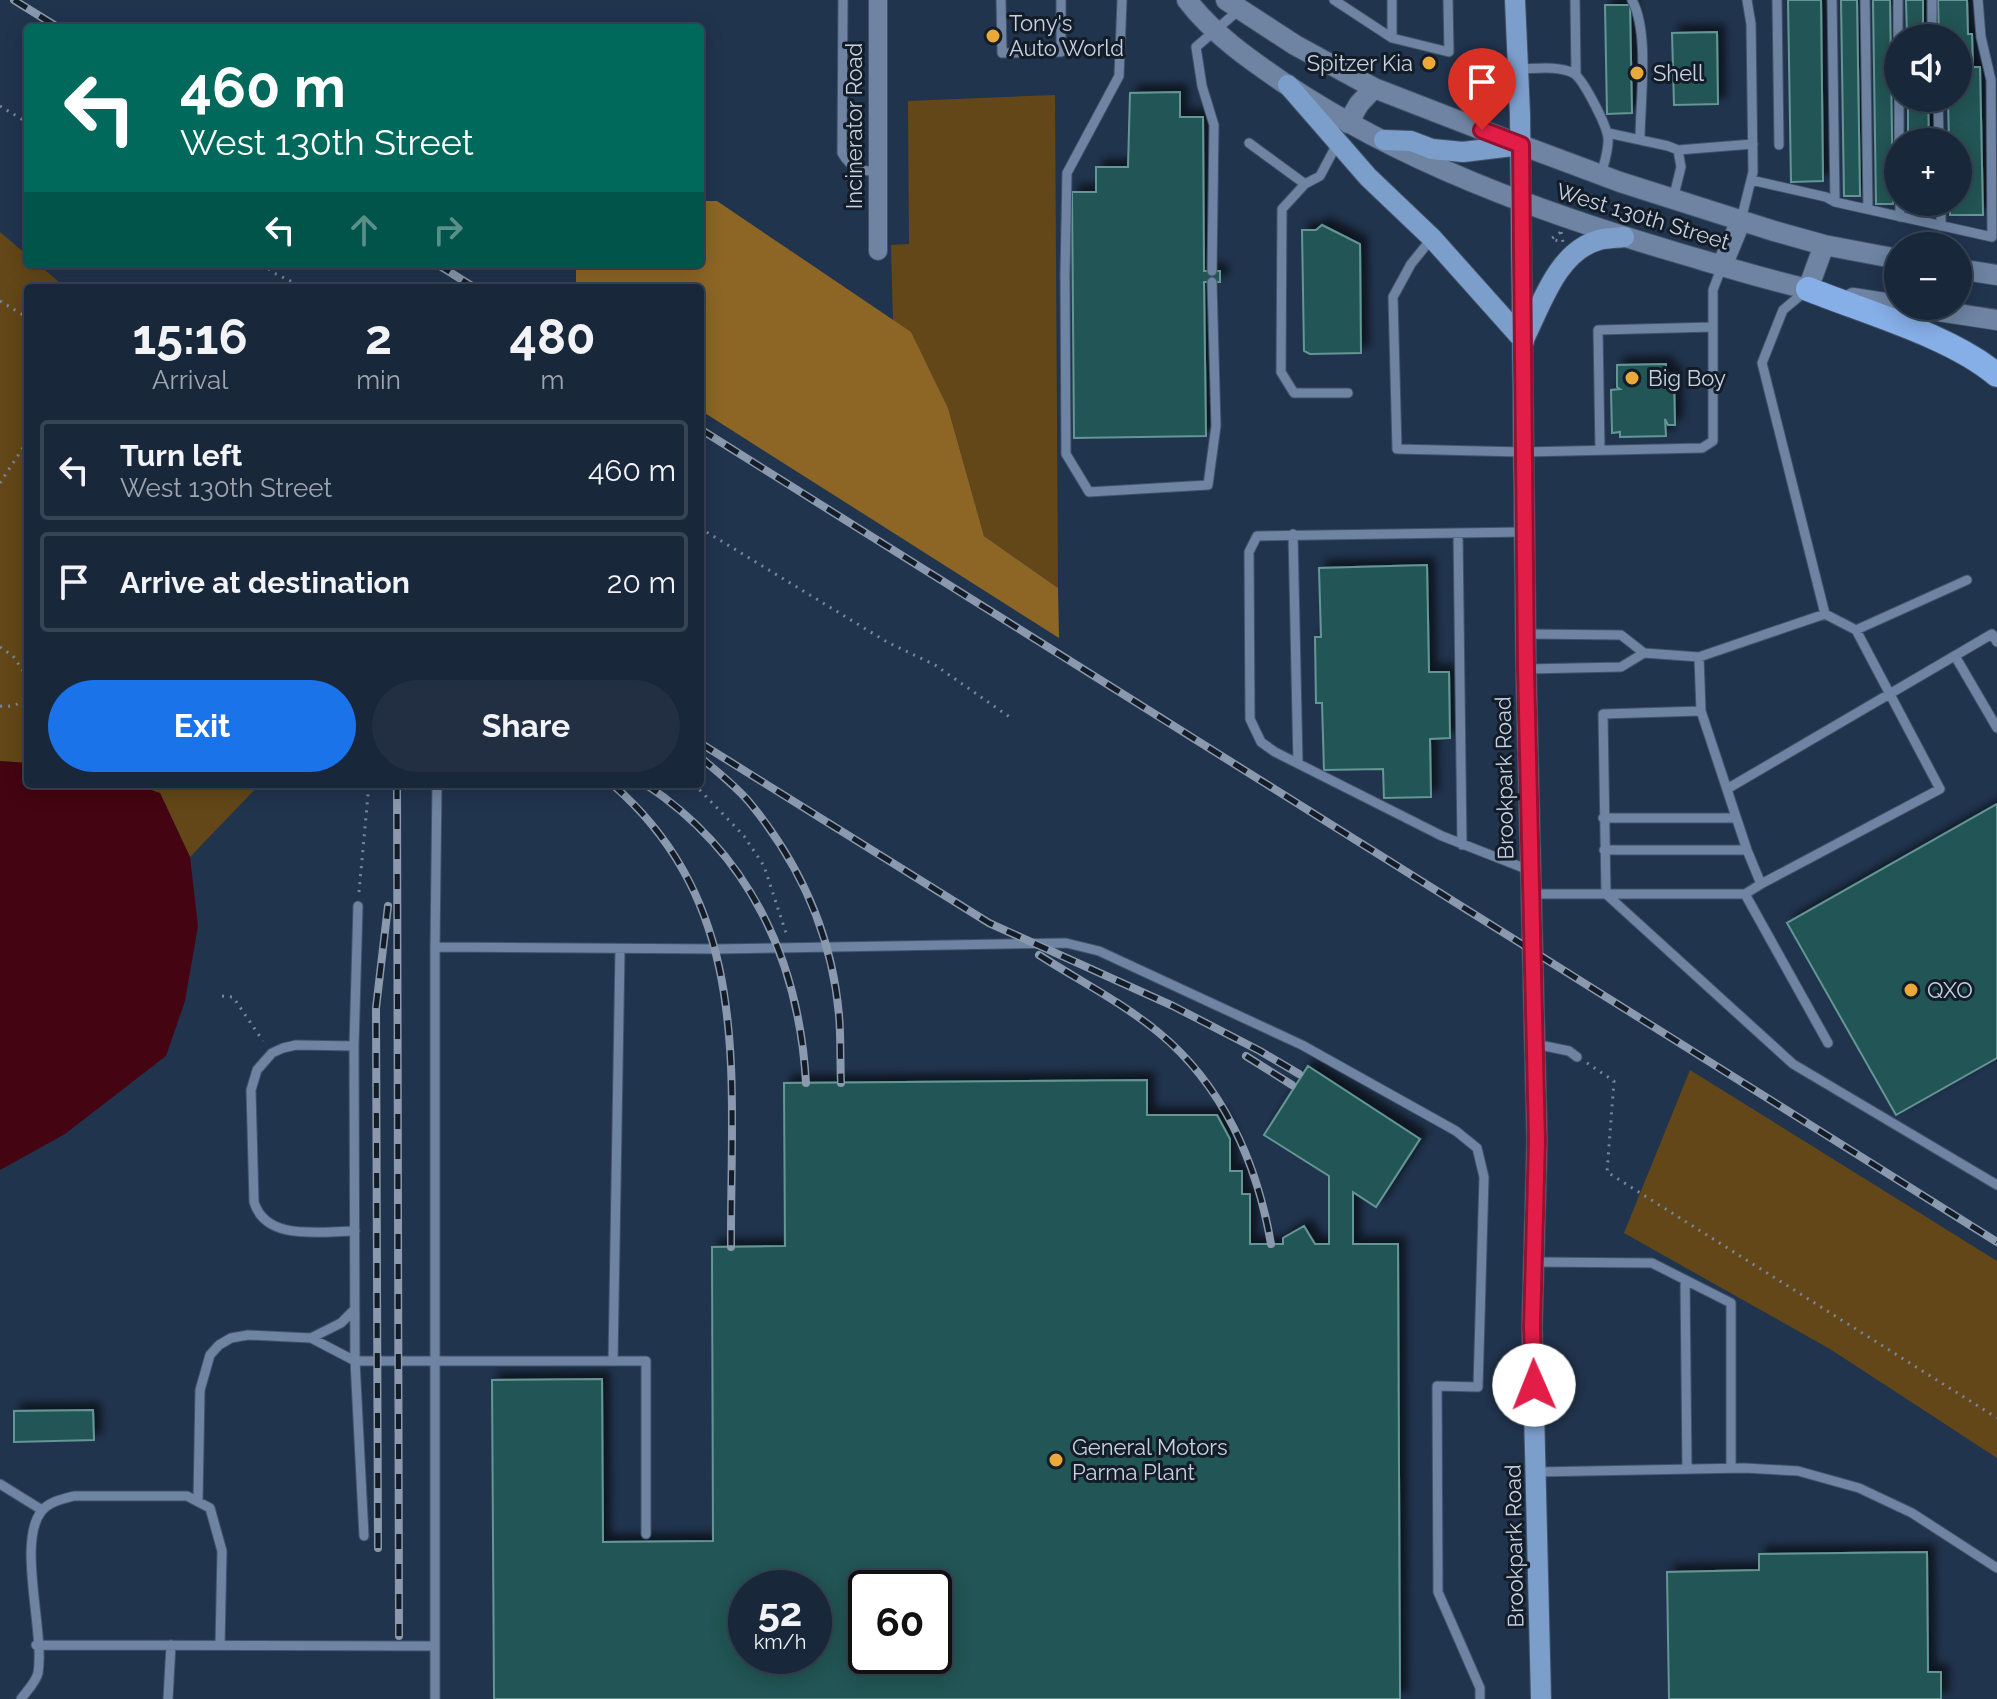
<!DOCTYPE html>
<html lang="en">
<head>
<meta charset="utf-8">
<style>
	:root { --surface:#19273a; --page:#222f42; --text:#f1f3f6; --muted:#9fa5af; --line:#374454; --accent:#1a73e8 }
	body { margin:0; font-family:Raleway,sans-serif; background:var(--page); color:var(--text); height:100vh; display:flex; flex-direction:column; font-size:30px; white-space:nowrap }
	* { box-sizing:border-box; margin:0 }
	p { font-size:26px; color:var(--muted) }
	.icon { flex:none; width:44px; height:44px; fill:none; stroke:currentColor; stroke-width:2; stroke-linecap:round; stroke-linejoin:round }
	.map { position:relative; flex:1; overflow:hidden }
	.panel { position:absolute; left:24px; top:284px; width:680px; height:504px; display:flex; flex-direction:column; background:var(--surface); border-radius:8px; box-shadow:0 4px 20px #0003,0 0 0 2px var(--line) }
	.panel>* { flex:none }
	.banner { position:absolute; left:24px; top:24px; width:680px; height:244px; border-radius:8px; box-shadow:0 4px 20px #0003,0 0 0 2px var(--line); background:#00695c; color:#fff; overflow:hidden }
	.fabs { position:absolute; left:1884px; top:24px; display:grid; gap:16px }
	.fabs a { display:grid; place-items:center; width:88px; height:88px; border-radius:50%; background:var(--surface); box-shadow:0 4px 20px #0003,0 0 0 2px var(--line); font-size:40px }
	.speed { position:absolute; left:728px; top:1570px; display:flex; gap:16px; font-size:40px; font-weight:700; text-align:center }
	.speed>* { display:grid; place-content:center; width:104px; height:104px; border-radius:50%; background:var(--surface); box-shadow:0 4px 20px #0003,0 0 0 2px var(--line); line-height:1 }
	.speed small { font-size:20px; font-weight:400 }
	.speed .limit { border:4px solid #111; border-radius:12px; background:#fff; color:#111 }
	.pin { position:absolute; display:grid; place-items:center; width:68px; height:68px; color:#fff; margin:-82px -34px; border-radius:50% 50% 50% 0; rotate:-45deg; box-shadow:0 0 8px #0007 }
	.pin .icon { rotate:45deg }
	.me { position:absolute; width:88px; margin:-44px; rotate:359deg; stroke-linejoin:round; filter:drop-shadow(0 0 6px #0008) }
	.turn { display:flex; align-items:center; gap:28px; height:168px; padding:0 24px; font-size:36px }
	.turn .icon { width:104px; height:104px; stroke-width:2.5 }
	.turn b { display:block; font-size:56px; line-height:68px }
	.lanes { display:flex; align-items:center; height:76px; padding:0 24px; background:#0003; justify-content:center; gap:40px; direction:ltr }
	.lanes .off { opacity:.35 }
	.eta { display:flex; justify-content:space-evenly; align-items:center; height:136px; text-align:center }
	.eta b { font-size:48px; font-weight:700; line-height:56px }
	.primary-button { display:flex; gap:16px; margin-top:auto; padding:16px 24px }
	.primary-button a { flex:1; height:92px; border-radius:48px; background:var(--accent); color:#fff; font-size:32px; font-weight:700; line-height:92px; text-align:center }
	.primary-button a+a { background:var(--page); color:var(--text) }
	ul { padding:0; list-style:none }
	li { display:flex; align-items:center; gap:24px; height:100px; margin:0 16px 12px; padding:0 8px; border:4px solid var(--line); border-radius:8px }
	li div { flex:1 }
	li b { display:block; font-size:30px }
	li em { font-style:normal }
	.map>svg:first-child { display:block }
	.green { fill:#634718 }
	.forest { fill:#8d6625 }
	.water { fill:#450412 }
	.building { fill:#245555; stroke:#659696; stroke-width:2; fill-rule:evenodd; filter:url(#shadow) }
	.lines { fill:none; stroke-linecap:round; stroke-linejoin:round }
	.lane-casing { stroke:#425268; stroke-width:11 }
	.street-casing { stroke:#425268; stroke-width:20 }
	.secondary-casing { stroke:#425268; stroke-width:22 }
	.primary-casing { stroke:#425268; stroke-width:22 }
	.highway-casing { stroke:#425268; stroke-width:26 }
	.path { stroke:#77879c; stroke-width:3; stroke-dasharray:2 6; stroke-linecap:butt }
	.lane { stroke:#6e84a2; stroke-width:9 }
	.street { stroke:#6e84a2; stroke-width:18 }
	.secondary { stroke:#6e84a2; stroke-width:20 }
	.primary { stroke:#7c9ecb; stroke-width:20 }
	.highway { stroke:#86afe7; stroke-width:24 }
	.rail-casing { stroke:#8a99ad; stroke-width:8 }
	.rail { stroke:#131c27; stroke-width:5; stroke-dasharray:15; stroke-linecap:butt }
	.route-casing { stroke:#92132f; stroke-width:20 }
	.route { stroke:#e11d48; stroke-width:14 }
	.poi-dot { fill:#eba939; stroke:#131c27; stroke-width:3 }
	.labels { text-anchor:middle; stroke-width:6; stroke-linejoin:round; paint-order:stroke }
	.poi-label { font-size:22px; fill:#c6d2e3; stroke:#131c27; text-anchor:start }
	.street-label { font-size:22px; fill:#c6d2e3; stroke:#131c27 }
</style>
</head>
<body>
<div class="map">
<svg width="1997" height="1699" viewBox="0 0 1997 1699">
	<defs>
		<filter id="shadow"><feDropShadow dx="7" dy="-7" stdDeviation="4" flood-color="#0009"/></filter>
	</defs>
	<rect width="100%" height="100%" fill="#21344e"/>
	<!-- green -->
	<path class="green" d="M1055 95 1058 588 984 536 948 408 911 333 893 321 891 245 909 244 908 101Z
		M0 232 28 256V264H38L66 288H28V763L0 761Z
		M133 784H260L190 857 160 793Z
		M1690 1070 1997 1261V1458L1830 1349 1624 1233Z"/>
	<!-- forest -->
	<path class="forest" d="M700 201H717L911 332 948 408 984 536 1058 588 1059 638 700 410V288H576V264H700Z"/>
	<!-- water -->
	<path class="water" d="M0 761 28 763V784H133L160 793 190 857 198 926 185 1001 166 1056 65 1134 0 1170Z"/>
	<!-- building -->
	<path class="building" d="M1788 0H1821L1823 181 1791 182Z
		M1841 0H1857L1860 196H1844Z
		M1873 0H1890L1893 204H1876Z
		M1906 0H1923V38H1907Z
		M1938 0H1967L1968 34H1972L1973 67H1980L1983 215H1950V202H1958V142H1949L1948 98H1958V38H1939Z
		M1605 5H1630L1632 113 1607 114Z
		M1717 32 1718 104 1674 105 1672 33Z
		M1180 92V117H1203L1204 271H1220V282H1204L1206 436 1074 438 1072 192H1096V167H1128L1130 93Z
		M1908 98H1928L1929 142H1908Z
		M1322 225 1360 244 1361 353 1310 354 1304 351 1302 230H1316Z
		M1666 364V373H1674L1675 425H1668L1665 419 1666 436 1620 437V432L1612 433 1611 390 1620 389 1617 387V365Z
		M1427 565 1429 672H1449L1450 738 1430 739 1431 797 1384 798 1383 769 1324 770 1322 703H1316L1315 637H1321L1319 568Z
		M1997 804V1058L1896 1115 1787 923Z
		M1308 1066 1420 1139 1376 1207 1353 1192V1244H1398L1400 1699H494L492 1380 602 1379 603 1542 713 1541 712 1247 785 1246 784 1083 1147 1080V1115H1217L1230 1139V1171H1242V1194H1250V1244H1283V1238L1304 1226 1315 1244H1329V1176L1264 1135ZM746 1588H814V1656H746ZM866 1588H934V1656H866Z
		M93 1410 94 1440 14 1442V1411Z
		M1927 1552 1928 1672H1941V1699H1669L1667 1572 1759 1570V1554Z"/>
	<g class="lines">
		<!-- lane casing -->
		<g class="lane-casing">
			<path id="lane" d="M843 0 842 153C850 168 861 171 878 172
				M1001 0 1002 53 1061 52V0
				M1122 0 1119 76 1067 173 1065 275 1066 454 1089 492 1208 485 1216 426 1212 282
				M1334 0 1392 38 1449 52 1448 0
				M1575 0 1576 73
				M1632 0C1650 33 1640 101 1640 140
				M1777 0 1779 145
				M1865 0 1868 209
				M1898 0V38
				M1932 0V38
				M1392 38V0
				M1517 69C1533 69 1558 65 1573 73 1583 78 1607 126 1608 138 1609 150 1604 163 1601 175
				M1899 98V142
				M1938 98 1939 142
				M1608 133 1668 146 1678 150 1681 167 1673 199
				M1249 143 1305 184
				M1337 144 1320 176 1305 184 1282 209 1281 372 1294 393H1348
				M1678 150 1753 144
				M1751 180 1826 197 1835 202 1832 0
				M1835 202 1992 237 1991 80 1981 37 1978 0
				M1900 202V217
				M1941 202V226
				M1741 220 1753 172 1751 24 1747 0
				M1432 238 1411 264 1393 297 1397 449 1522 452 1702 448 1713 441V290L1722 266
				M1212 271 1214 125 1202 86 1196 47 1240 9
				M1808 289 1783 310 1762 363 1825 614
				M1600 450 1598 330 1713 327
				M1524 532 1257 536 1249 552 1250 719 1261 742 1275 752 1442 836 1529 870
				M1458 533 1462 845
				M1293 534 1298 763
				M1526 634 1621 635 1644 653
				M1955 656 1997 728
				M1526 669 1621 667 1644 653 1699 657 1825 614 1856 630 1967 580
				M1701 711 1603 714 1606 894 1793 1064 1997 1185
				M1727 789 1992 634 1997 642
				M1603 818H1736
				M1604 850H1747
				M1761 884 1940 789 1856 630
				M1531 894H1745L1761 884 1747 850 1701 711 1699 657
				M1745 894 1828 1043
				M358 906 354 1046 355 1361 364 1536
				M435 947 437 784
				M1535 1044 1569 1051 1577 1057
				M354 1046 296 1045 283 1048 272 1053 257 1070 251 1090 254 1202C266 1242 321 1231 355 1231
				M1534 1262 1652 1263 1731 1303V1468
				M1685 1280 1687 1469
				M311 1338 341 1323 355 1309
				M613 1361 620 950
				M1536 1472 1745 1468 1798 1471 1859 1488 1912 1513 1997 1568
				M0 1484 42 1510
				M198 1500 200 1390 210 1355 219 1345 231 1338 248 1335 311 1338 355 1361H646V1534
				M36 1645 435 1646
				M21 1699C26 1692 36 1682 38 1673 45 1633 17 1543 41 1512 48 1502 62 1499 74 1496H187L210 1508 222 1551 220 1645
				M168 1699 171 1645
				M435 1699V947L716 949 1066 943 1099 951 1302 1045 1456 1131 1477 1148 1484 1177 1478 1387 1437 1386 1438 1592 1480 1688V1699"/>
		</g>
		<!-- street casing -->
		<g class="street-casing">
			<path id="street" d="M878 0V251"/>
		</g>
		<!-- secondary casing -->
		<g class="secondary-casing">
			<path id="secondary" d="M1187 0C1213 34 1249 59 1284 83 1402 162 1539 212 1675 252 1723 266 1772 282 1822 292
				M1226 0 1295 45 1374 88 1521 145 1620 182 1774 231 1824 245 1898 259
				M1348 123 1359 104 1374 88
				M1722 266 1741 220
				M1958 269 1997 275
				M1808 289 1824 245
				M1853 298 1997 320"/>
		</g>
		<!-- primary casing -->
		<g class="primary-casing">
			<path id="primary" d="M1515 0 1520 114 1526 669 1537 1141 1532 1327 1541 1699
				M1288 85 1368 177 1432 238 1524 341
				M1384 140 1411 141 1432 149 1463 152 1521 145
				M1525 337C1542 303 1558 251 1599 240 1606 238 1616 238 1624 237"/>
		</g>
		<!-- highway casing -->
		<g class="highway-casing">
			<path id="highway" d="M1808 289C1865 312 1951 336 1997 375"/>
		</g>
		<!-- path -->
		<path class="path" d="M0 106 28 123
			M1561 232 1563 242 1551 239Z
			M262 264 274 273 305 288
			M0 301 28 318
			M0 483 28 440
			M700 528 887 642 935 665 1011 718
			M0 647 13 656 28 678
			M0 706C13 707 21 705 28 693
			M694 784 744 836 764 866 787 936
			M359 892 369 784
			M222 996 233 997 263 1041
			M1587 1063 1614 1081 1607 1172 1997 1418"/>
		<!-- lane -->
		<use href="#lane" class="lane"/>
		<!-- street -->
		<use href="#street" class="street"/>
		<!-- secondary -->
		<use href="#secondary" class="secondary"/>
		<!-- primary -->
		<use href="#primary" class="primary"/>
		<!-- highway -->
		<use href="#highway" class="highway"/>
		<!-- rail casing -->
		<g class="rail-casing">
			<path id="rail" d="M14 0 59 28
				M437 264 475 288
				M700 429 1997 1242
				M700 743 989 923 1173 1006 1260 1051 1299 1074
				M700 757C716 771 736 786 750 803 800 864 832 936 839 1015 841 1038 840 1061 841 1083
				M397 784 399 1636
				M612 784C755 908 730 1077 731 1247
				M645 784C750 853 799 961 806 1083
				M1039 955C1077 979 1124 1004 1158 1032 1223 1085 1257 1163 1271 1244
				M1246 1056 1292 1085
				M378 1548 376 1008 388 906"/>
		</g>
		<!-- rail -->
		<use href="#rail" class="rail"/>
	</g>
	<g class="lines">
		<!-- route casing -->
		<g class="route-casing">
			<path id="route" d="M1482 130 1521 145 1526 669 1537 1141 1532 1327 1534 1385"/>
		</g>
		<!-- route -->
		<use href="#route" class="route"/>
	</g>
	<!-- markers -->
	<g class="poi-dot">
		<circle cx="993" cy="36" r="8"/>
		<circle cx="1429" cy="63" r="8"/>
		<circle cx="1637" cy="73" r="8"/>
		<circle cx="1632" cy="378" r="8"/>
		<circle cx="1911" cy="990" r="8"/>
		<circle cx="1056" cy="1460" r="8"/>
	</g>
	<g class="labels">
		<!-- poi labels -->
		<g class="poi-label">
			<text x="1009" y="31">Tony's<tspan x="1009" dy="25">Auto World</tspan></text>
			<text x="1413" y="71" text-anchor="end">Spitzer Kia</text>
			<text x="1653" y="81">Shell</text>
			<text x="1648" y="386">Big Boy</text>
			<text x="1927" y="998">QXO</text>
			<text x="1072" y="1455">General Motors<tspan x="1072" dy="25">Parma Plant</tspan></text>
		</g>
		<!-- street labels -->
		<g class="street-label">
			<text transform="translate(854 126) rotate(-90)" y="8">Incinerator Road</text>
			<text transform="translate(1643 216) rotate(17)" y="8">West 130th Street</text>
			<text transform="translate(1504 778) rotate(-91)" y="8">Brookpark Road</text>
			<text transform="translate(1514 1546) rotate(-91)" y="8">Brookpark Road</text>
		</g>
	</g>
</svg>
<div class="fabs">
<a><svg class="icon" aria-label="sound" viewBox="0 0 24 24"><path d="M4 9h4l5-4v14l-5-4H4zM17 9q2 3 0 6"/></svg></a>
<a>+</a>
<a>−</a>
</div>
<div class="speed"><div>52<small>km/h</small></div><div class="limit">60</div></div>
<div class="pin" style="left:1482px;top:130px;background:#d93025"><svg class="icon" aria-label="arrive" viewBox="0 0 24 24"><path d="M6 21V4h12l-3 4 3 4H6"/></svg></div>
<svg class="me" style="left:1534px;top:1385px" viewBox="-20 -20 40 40"><circle r="19" fill="#fff"/><path d="M0-13L10 11 0 6-10 11z" fill="#e11d48"/></svg>
<div class="banner">
<div class="turn"><svg class="icon" aria-label="left" viewBox="0 0 24 24"><path d="M17 20v-9H6M10 6l-5 5 5 5"/></svg><div><b>460 m</b>West 130th Street</div></div>
<div class="lanes"><svg class="icon" aria-label="left" viewBox="0 0 24 24"><path d="M17 20v-9H6M10 6l-5 5 5 5"/></svg><svg class="icon off" aria-label="ahead" viewBox="0 0 24 24"><path d="M12 20V5M6 11l6-6 6 6"/></svg><svg class="icon off" aria-label="right" viewBox="0 0 24 24"><path d="M7 20v-9h11M14 6l5 5-5 5"/></svg></div>
</div>
<section class="panel">
<div class="eta">
<div><b>15:16</b><p>Arrival</p></div>
<div><b>2</b><p>min</p></div>
<div><b>480</b><p>m</p></div>
</div>
<ul>
<li><svg class="icon" aria-label="left" viewBox="0 0 24 24"><path d="M17 20v-9H6M10 6l-5 5 5 5"/></svg><div><b>Turn left</b><p>West 130th Street</p></div><em>460 m</em></li>
<li><svg class="icon" aria-label="arrive" viewBox="0 0 24 24"><path d="M6 21V4h12l-3 4 3 4H6"/></svg><div><b>Arrive at destination</b></div><em>20 m</em></li>
</ul>
<div class="primary-button"><a>Exit</a><a>Share</a></div>
</section>
</div>
</body>
</html>
